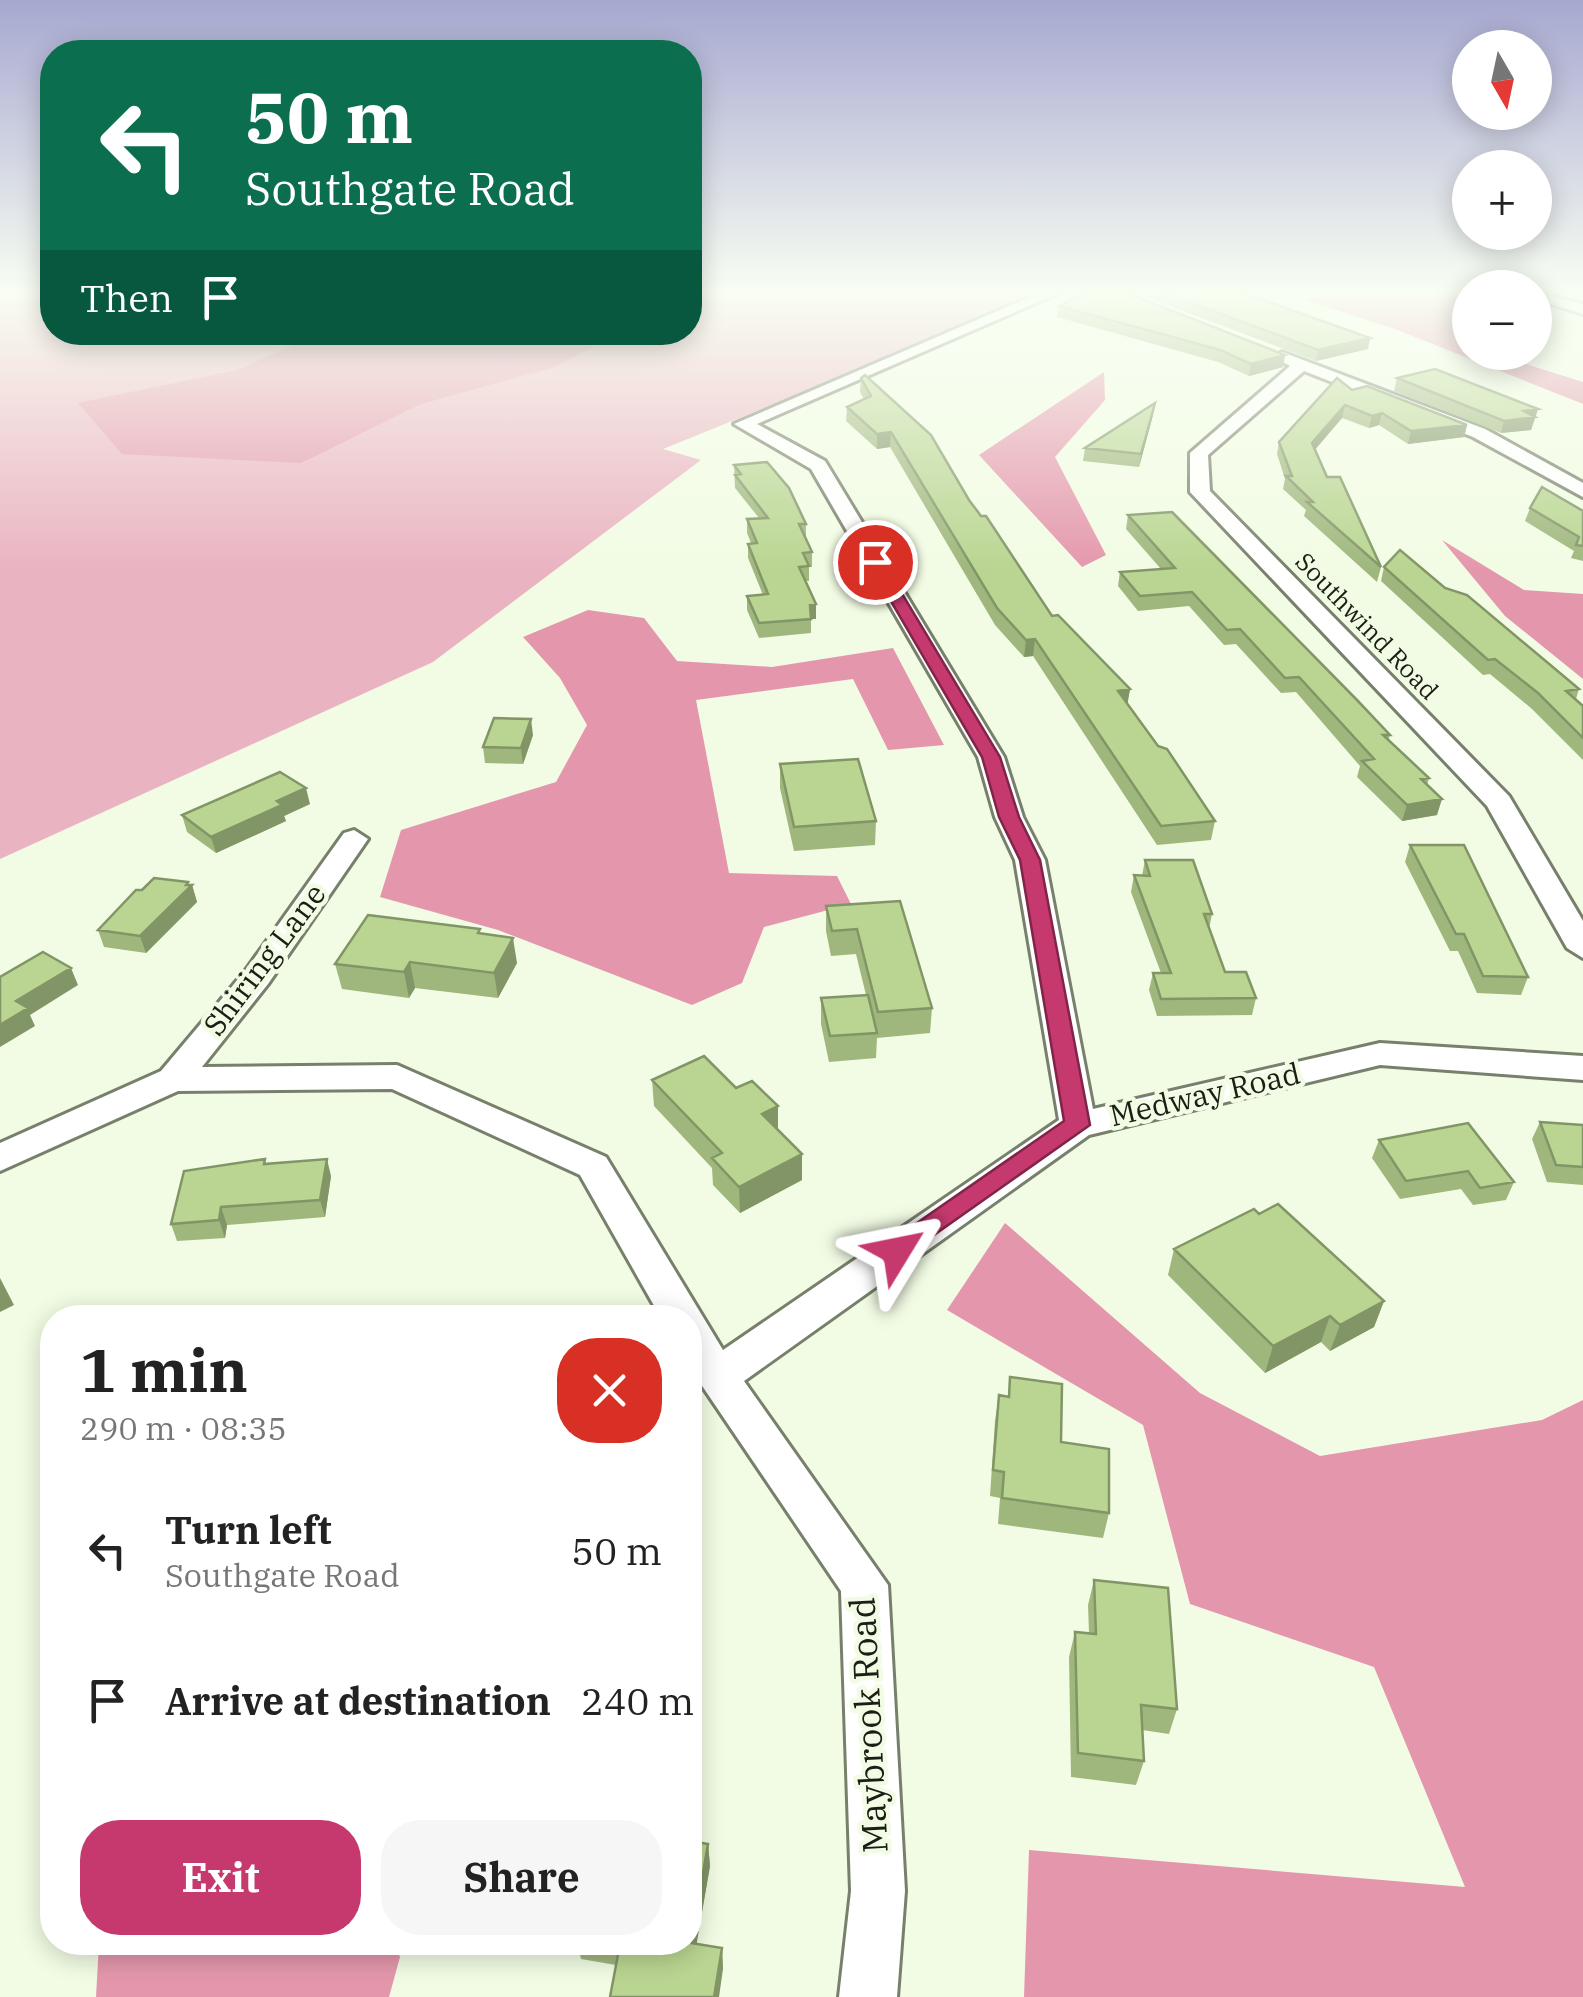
<!DOCTYPE html>
<html lang="en">
<head>
<meta charset="utf-8">
<style>
	:root { --surface:#fff; --page:#f6f6f6; --text:#222; --muted:#767676; --accent:#c5396e }
	body { margin:0; font-family:"IBM Plex Serif",serif; background:var(--page); color:var(--text); height:100vh; display:flex; flex-direction:column; font-size:38px; white-space:nowrap }
	* { box-sizing:border-box; margin:0 }
	p { font-size:32px; color:var(--muted) }
	.icon { flex:none; width:55px; height:55px; fill:none; stroke:currentColor; stroke-width:2; stroke-linecap:round; stroke-linejoin:round }
	.map { position:relative; flex:1; overflow:hidden }
	.details { position:absolute; left:40px; top:1305px; width:662px; height:650px; display:flex; flex-direction:column; background:var(--surface); border-radius:40px; box-shadow:0 5px 25px #0003 }
	.details>* { flex:none }
	.guide { position:absolute; left:40px; top:40px; width:662px; height:305px; border-radius:40px; box-shadow:0 5px 25px #0003; background:#0b6e4f; color:#fff; overflow:hidden }
	.needle { width:65px; rotate:171deg }
	.controls { position:absolute; left:1452px; top:30px; display:grid; gap:20px }
	.controls a { display:grid; place-items:center; width:100px; height:100px; border-radius:50%; background:var(--surface); box-shadow:0 5px 25px #0003; font-size:50px }
	.pin { position:absolute; display:grid; place-items:center; width:85px; height:85px; color:#fff; margin:-42px; border:5px solid #fff; border-radius:50%; box-shadow:0 2px 10px #0007 }
	.me { position:absolute; width:110px; margin:-55px; rotate:55deg; stroke-linejoin:round; filter:drop-shadow(0 0 8px #0008) }
	.turn { display:flex; align-items:center; gap:35px; height:210px; padding:0 40px; font-size:45px }
	.turn .icon { width:130px; height:130px; stroke-width:2.5 }
	.turn b { display:block; font-size:70px; line-height:85px }
	.then { display:flex; align-items:center; height:95px; padding:0 40px; background:#0003; gap:20px; font-size:38px }
	.round { display:grid; place-items:center; flex:none; width:105px; height:105px; border-radius:40px; background:var(--page) }
	.overview { display:flex; align-items:center; justify-content:space-between; height:170px; padding:0 40px }
	h1 { font-size:60px; font-weight:700; line-height:75px }
	.primary-button { display:flex; gap:20px; margin-top:auto; padding:20px 40px }
	.primary-button a { flex:1; height:115px; border-radius:40px; background:var(--accent); color:#fff; font-size:40px; font-weight:700; line-height:115px; text-align:center }
	.primary-button a+a { background:var(--page); color:var(--text) }
	ul { padding:0; list-style:none }
	li { display:flex; align-items:center; gap:30px; height:150px; padding:0 40px }
	li div { flex:1 }
	li b { display:block; font-size:38px }
	li em { font-style:normal }
	.map>svg:first-child { display:block }
	.green { fill:#eab3c1 }
	.forest { fill:#e497ac }
	.lines { fill:none; stroke-linecap:round; stroke-linejoin:round }
	.minor-casing { stroke:#77806b; stroke-width:6 }
	.minor { fill:#fff; fill-rule:evenodd }
	.wall { fill:#9fb77d }
	.shaded-wall { fill:#829566 }
	.building { fill:#b9d591; stroke:#829566; stroke-width:2.5 }
	.route { fill:#c5396e; stroke:#802548; stroke-width:2.5 }
	.labels { text-anchor:middle; stroke-width:9; stroke-linejoin:round; paint-order:stroke }
	.far-street-label { font-size:25px; fill:#1b1e16; stroke:#f2fce4 }
	.street-label { font-size:30px; fill:#1b1e16; stroke:#f2fce4 }
	.near-street-label { font-size:35px; fill:#1b1e16; stroke:#f2fce4 }
</style>
</head>
<body>
<div class="map">
<svg width="1583" height="1997" viewBox="0 0 1583 1997">
	<rect width="100%" height="100%" fill="#f2fce4"/>
	<!-- green -->
	<path class="green" d="M0 292H52V332H690V292H1038L964 327 663 449 701 460 433 662 0 859Z"/>
	<!-- forest -->
	<path class="forest" d="M1336 292H1451L1470 298V339L1461 343 1470 346V352L1491 353 1583 382V404L1395 329 1305 300Z
		M321 333H578L595 346 552 368 421 404 301 463 122 454 78 403 237 370Z
		M1104 372 1105 400 1055 457 1106 555 1082 567 979 455Z
		M1442 540 1524 590 1583 594V679L1505 616Z
		M588 610 644 618 677 661 772 667 893 648 944 745 888 750 853 679 696 700 729 873 837 876 851 904 764 927 742 983 692 1005 498 930 380 897 401 830 556 782 587 725 560 678 523 637Z
		M1005 1223 1200 1393 1320 1456 1542 1420 1583 1400V1997H1024L1029 1850 1465 1887 1374 1667 1190 1604 1143 1425 947 1310Z
		M394 1943 400 1957 389 1997H96L99 1943Z"/>
	<g class="lines">
		<!-- minor casing -->
		<g class="minor-casing">
			<path id="minor" d="M1042 292H1061L757 424 825 461 1004 757 1023 817 1045 860 1093 1109 1380 1043 1583 1056V1080L1380 1065 1089 1135 744 1381 888 1585 905 1891 897 1997H839L851 1891 841 1591 690 1368V1318H661L580 1175 392 1089 178 1091 0 1171V1143L161 1071 246 970 344 833 354 830 368 839 268 984 202 1067 397 1065 606 1157 723 1350 1059 1120 1015 860 995 817 978 757 811 469 734 424Z
				M1535 292 1583 304V314L1535 299Z
				M1282 352 1485 429 1583 483V497L1473 437 1304 371 1208 455 1210 491 1509 796 1583 921V958L1567 948 1487 806 1190 492V453L1290 366 1274 357Z"/>
		</g>
		<!-- minor -->
		<use href="#minor" class="minor"/>
	</g>
	<!-- wall -->
	<path class="wall" d="M1133 292H1241L1368 349 1316 361Z
		M1059 306 1285 355 1283 367 1249 376 1218 362 1057 317Z
		M861 378 969 500 1052 616 1130 689 1127 704 1215 821 1211 840 1157 845 1033 656 1024 657 995 625 890 447 877 449 846 421 847 407 864 399 860 392Z
		M1397 378 1538 409 1531 430 1501 433 1394 391Z
		M1352 390 1467 425 1464 437 1408 444 1379 425 1369 428 1342 418 1315 450 1327 477 1381 567 1377 582 1304 516 1306 510 1283 489 1285 479 1277 454 1279 442Z
		M1153 415 1139 467 1083 461 1085 448Z
		M734 465 806 524V537L812 552V567H809V581H805L816 604V619H811V633L759 638 747 610V596L763 595 748 558V544L751 543 747 533V519L759 518 735 488Z
		M1530 508 1583 511V561L1571 558 1574 551 1525 521Z
		M1128 515 1390 735 1388 741 1429 778 1427 785 1437 815 1402 821 1357 777 1360 766 1296 692 1281 693 1236 644 1224 645 1189 606 1138 611 1118 586 1120 572 1161 569 1126 529Z
		M1384 567 1445 588 1579 689 1576 699 1583 706V760L1532 709 1490 674 1483 675 1381 581Z
		M533 735 523 764 485 763 483 747Z
		M780 764 876 821 875 845 794 851 780 788Z
		M310 804 284 816 286 821 216 853 187 832 182 815Z
		M1410 845 1528 977 1521 995 1477 993 1458 951H1450L1405 862Z
		M1145 860 1212 914 1209 929 1225 972 1256 998 1252 1015 1157 1016 1149 990 1153 973H1161L1131 892 1134 875 1142 876Z
		M192 885 197 902 146 953 104 947 98 930 142 890Z
		M900 901 932 1008 930 1033 877 1038 876 1058 829 1062 821 1024V998L866 995 856 954 831 956 826 931V906Z
		M481 934 517 963 498 998 415 988 409 998 342 989 335 964Z
		M652 1080 778 1130 802 1154V1180L740 1213 713 1185 712 1168 654 1106Z
		M1540 1122 1583 1125V1185L1547 1182 1532 1139Z
		M1379 1140 1514 1182 1506 1200 1473 1205 1461 1189 1400 1199 1372 1158Z
		M266 1164 331 1176 325 1217 227 1225 225 1238 177 1241 171 1224Z
		M1174 1249 1384 1301 1374 1327 1330 1351 1321 1342 1265 1373 1168 1275Z
		M1010 1377 1061 1442 1109 1513 1103 1538 998 1524 1000 1498 990 1496 995 1421 999 1395 1008 1397Z
		M1094 1580 1177 1709 1169 1734 1142 1730 1144 1761 1136 1785 1071 1777 1069 1657 1075 1632 1089 1633 1088 1605Z
		M708 1844 710 1866 696 1944 722 1948 723 1969 616 1965 581 1959 577 1942H690Z"/>
	<!-- shaded-wall -->
	<path class="shaded-wall" d="M1370 338 1368 349 1316 361 1318 350Z
		M1285 355 1283 367 1249 376 1251 364Z
		M1155 403 1153 415 1139 467 1141 454Z
		M1345 405 1342 418 1309 456 1312 443Z
		M1538 409 1531 430 1501 433 1504 421 1524 411Z
		M1382 413 1379 425 1369 428 1372 416Z
		M1467 425 1464 437 1408 444 1411 431Z
		M891 432 890 447 877 449V434Z
		M816 604V619H810V605Z
		M1035 639 1033 656 1024 657 1026 640Z
		M1130 689 1127 707 1118 691Z
		M531 719 533 735 523 764 521 748Z
		M306 788 310 804 284 816 286 821 216 853 211 837 277 801Z
		M1442 799 1437 815 1402 821 1407 805Z
		M188 882 190 887 192 885 197 902 146 953 140 936Z
		M513 938 517 963 498 998 494 973Z
		M410 962 415 988 409 998 404 972Z
		M71 968 78 985 30 1015 35 1026 0 1047V1025L16 1001Z
		M778 1106V1132L762 1114Z
		M802 1154V1180L740 1213 739 1187Z
		M327 1159 331 1176 325 1217 320 1200Z
		M221 1207 227 1225 225 1238 219 1220Z
		M0 1278 14 1305 0 1312Z
		M1384 1301 1374 1327 1330 1351 1340 1325Z
		M1330 1316 1321 1342 1265 1373 1273 1346Z
		M708 1844 710 1866 693 1965 691 1943Z
		M722 1948 723 1969 719 1997H714Z"/>
	<!-- building -->
	<path class="building" d="M1087 292H1124L1285 355 1251 364 1220 350 1059 306Z
		M1162 292H1241L1370 338 1318 350Z
		M1435 369 1538 409 1524 411 1535 417 1504 421 1397 378Z
		M865 375 931 435 969 500 981 516H986L1052 616 1058 615 1130 689 1118 691 1158 746 1167 749 1215 821 1161 826 1035 639 1026 640 997 608 891 432 877 434 847 407 871 396 861 378Z
		M1337 378 1352 390 1367 386 1467 425 1411 431 1382 413 1372 416 1345 405 1312 443 1327 477H1340L1381 567 1307 502H1313L1286 476H1292L1279 442Z
		M1155 403 1141 454 1085 448Z
		M767 462 789 488 806 524H799L812 552 803 553 809 566 799 567 816 604 810 605 811 619 759 623 747 596 768 594 748 544 757 543 747 519 768 518 735 475 741 474 734 465Z
		M1542 487 1583 511V546L1576 545 1579 537 1530 508Z
		M1172 512 1357 700 1390 735H1383L1429 778 1421 779 1442 799 1407 805 1362 761 1374 759 1299 677 1285 678 1240 629 1227 630 1192 592 1140 596 1120 572 1175 568 1128 515Z
		M1400 550 1445 588 1467 595 1579 689 1566 691 1583 706V738L1538 693 1495 659 1488 660 1384 567Z
		M494 718 531 719 521 748 483 747Z
		M858 759 876 821 794 827 780 764Z
		M280 772 306 788 277 801 282 805 211 837 182 815Z
		M1410 845H1464L1528 977 1483 976 1464 934H1456Z
		M1145 860H1193L1212 914H1204L1225 972H1246L1256 998 1161 999 1153 973H1171L1134 875 1150 876Z
		M154 878 188 882 186 885H192L140 936 98 930 136 890H142Z
		M900 901 932 1008 878 1012 857 929 832 931 826 906Z
		M368 915 480 929 478 933 513 938 494 973 410 962 404 972 335 964Z
		M43 952 71 968 16 1001 28 1008 0 1025V977Z
		M868 995 877 1033 830 1036 821 998Z
		M704 1056 736 1088 752 1081 778 1106 762 1114 802 1154 739 1187 712 1158 722 1153 652 1080Z
		M1540 1122 1583 1125V1167L1556 1165Z
		M1468 1123 1514 1182 1480 1188 1468 1171 1406 1181 1379 1140Z
		M265 1159 264 1164 327 1159 320 1200 221 1207 219 1220 171 1224 184 1171Z
		M1278 1204 1384 1301 1340 1325 1330 1316 1273 1346 1174 1249 1254 1209 1259 1214Z
		M1010 1377 1062 1384 1061 1442 1109 1449V1513L1002 1498 1004 1472 993 1470 999 1395 1009 1397Z
		M1094 1580 1168 1588 1177 1709 1141 1705 1144 1761 1078 1753 1075 1632 1096 1634Z
		M690 1841 708 1844 691 1943 722 1948 714 1997H610L620 1944 607 1942H690Z"/>
	<!-- sky -->
	<linearGradient id="sky" x2="0" y2="1"><stop stop-color="#a6a8d0"/><stop offset="0.51" stop-color="#f9fef3"/><stop offset="1" stop-color="#f9fef3" stop-opacity="0"/></linearGradient>
	<rect width="1583" height="571" fill="url(#sky)"/>
	<!-- route -->
	<path class="route" d="M875 558 883 562 1000 757 1019 817 1040 860 1090 1125 897 1261 888 1258 884 1251 888 1243 1064 1121 1020 860 999 817 982 757 868 562Z"/>
	<g class="labels">
		<!-- far-street labels -->
		<g class="far-street-label">
			<text transform="translate(1367 626) rotate(46)" y="9">Southwind Road</text>
		</g>
		<!-- street labels -->
		<g class="street-label">
			<text transform="translate(265 960) rotate(-53)" y="10">Shiring Lane</text>
			<text transform="translate(1205 1095) rotate(-13)" y="10">Medway Road</text>
		</g>
		<!-- near-street labels -->
		<g class="near-street-label">
			<text transform="translate(869 1725) rotate(-93)" y="12">Maybrook Road</text>
		</g>
	</g>
</svg>
<div class="controls">
<a><svg class="needle" viewBox="-14 -14 28 28"><path d="M0-13l5 13h-10z" fill="#e53935"/><path d="M0 13l5-13h-10z" fill="#767676"/></svg></a>
<a>+</a>
<a>−</a>
</div>
<div class="pin" style="left:875px;top:562px;background:#d93025"><svg class="icon" aria-label="arrive" viewBox="0 0 24 24"><path d="M6 21V4h12l-3 4 3 4H6"/></svg></div>
<svg class="me" style="left:897px;top:1251px" viewBox="-20 -20 40 40"><path d="M0-17L14 15 0 8-14 15z" fill="#c5396e" stroke="#fff" stroke-width="4"/></svg>
<div class="guide">
<div class="turn"><svg class="icon" aria-label="left" viewBox="0 0 24 24"><path d="M17 20v-9H6M10 6l-5 5 5 5"/></svg><div><b>50 m</b>Southgate Road</div></div>
<div class="then">Then<svg class="icon" aria-label="arrive" viewBox="0 0 24 24"><path d="M6 21V4h12l-3 4 3 4H6"/></svg></div>
</div>
<section class="details">
<div class="overview"><div><h1>1 min</h1><p>290 m · 08:35</p></div><a class="round" style="background:#d93025;color:#fff"><svg class="icon" aria-label="close" viewBox="0 0 24 24"><path d="M6 6l12 12M18 6L6 18"/></svg></a></div>
<ul>
<li><svg class="icon" aria-label="left" viewBox="0 0 24 24"><path d="M17 20v-9H6M10 6l-5 5 5 5"/></svg><div><b>Turn left</b><p>Southgate Road</p></div><em>50 m</em></li>
<li><svg class="icon" aria-label="arrive" viewBox="0 0 24 24"><path d="M6 21V4h12l-3 4 3 4H6"/></svg><div><b>Arrive at destination</b></div><em>240 m</em></li>
</ul>
<div class="primary-button"><a>Exit</a><a>Share</a></div>
</section>
</div>
</body>
</html>
